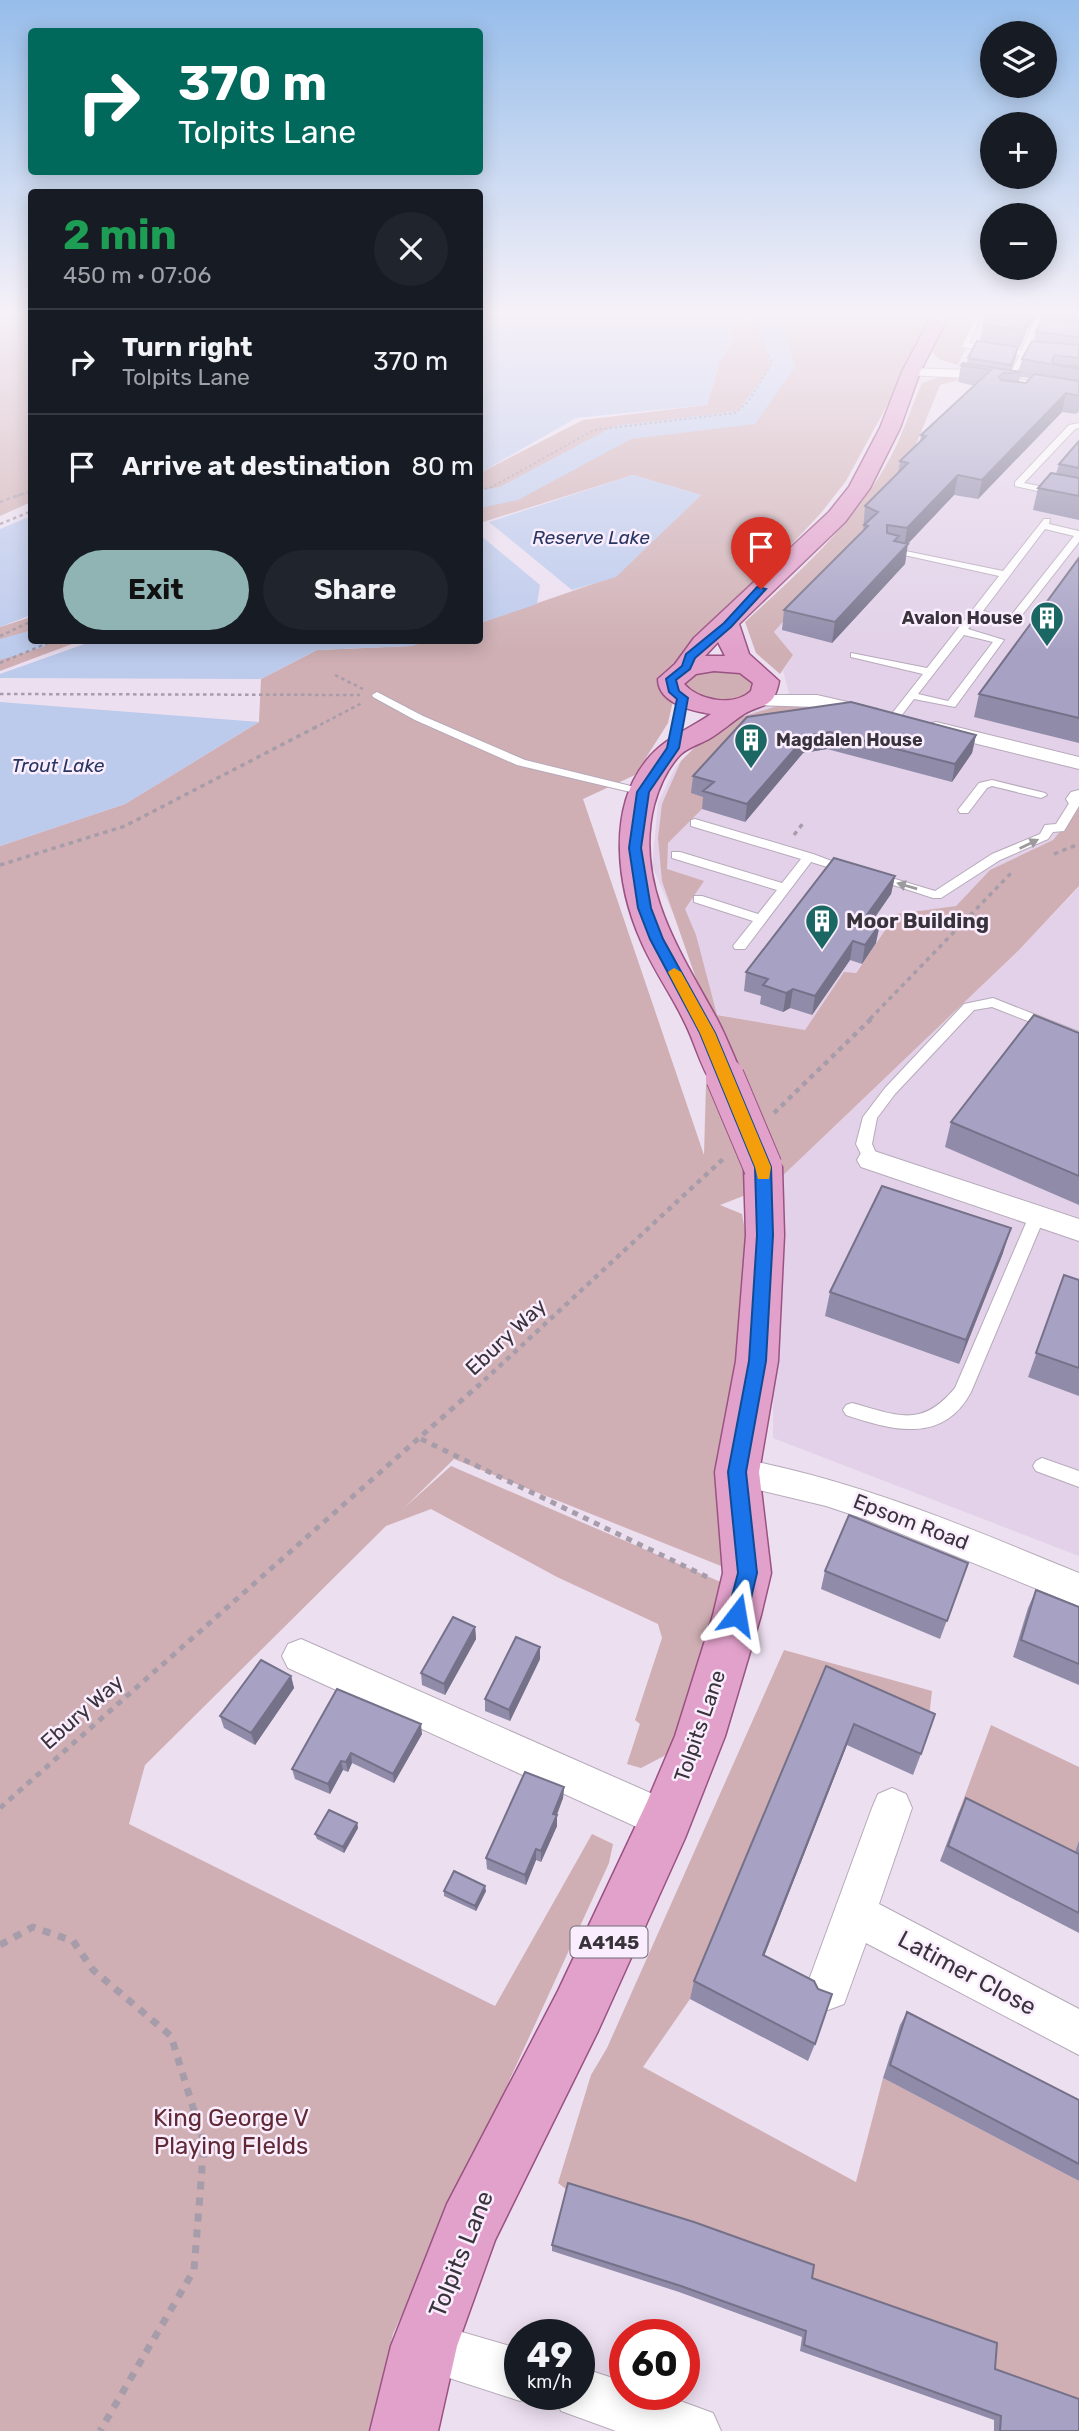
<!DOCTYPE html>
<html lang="en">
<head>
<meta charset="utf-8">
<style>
	:root { --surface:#171b24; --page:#20242c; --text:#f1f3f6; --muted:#9ea1a6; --line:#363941; --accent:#90b4b4 }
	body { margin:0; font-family:Rubik,sans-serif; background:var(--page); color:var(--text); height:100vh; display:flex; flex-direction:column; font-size:26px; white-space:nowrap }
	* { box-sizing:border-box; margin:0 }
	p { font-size:23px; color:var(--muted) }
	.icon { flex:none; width:38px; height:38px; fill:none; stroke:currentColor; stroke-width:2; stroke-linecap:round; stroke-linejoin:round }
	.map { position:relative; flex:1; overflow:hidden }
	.details { position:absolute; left:28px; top:189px; width:455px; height:455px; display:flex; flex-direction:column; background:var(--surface); border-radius:7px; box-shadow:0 4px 18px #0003 }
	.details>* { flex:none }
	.banner { position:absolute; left:28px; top:28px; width:455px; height:147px; border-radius:7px; box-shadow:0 4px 18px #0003; background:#00695c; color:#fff; overflow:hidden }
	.fabs { position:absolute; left:980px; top:21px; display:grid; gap:14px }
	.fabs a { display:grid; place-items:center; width:77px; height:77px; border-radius:50%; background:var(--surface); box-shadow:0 4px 18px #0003; font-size:35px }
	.speed { position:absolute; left:504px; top:2319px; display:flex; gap:14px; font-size:35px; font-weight:700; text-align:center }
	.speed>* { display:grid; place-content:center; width:91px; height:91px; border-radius:50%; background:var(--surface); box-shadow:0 4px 18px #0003; line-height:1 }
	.speed small { font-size:18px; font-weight:400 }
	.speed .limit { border:10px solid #d22; background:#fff; color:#111 }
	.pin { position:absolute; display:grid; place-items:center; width:60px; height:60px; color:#fff; margin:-72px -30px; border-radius:50% 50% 50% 0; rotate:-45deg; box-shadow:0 0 7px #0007 }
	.pin .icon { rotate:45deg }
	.me { position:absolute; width:77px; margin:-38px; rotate:14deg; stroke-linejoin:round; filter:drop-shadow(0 0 5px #0008) }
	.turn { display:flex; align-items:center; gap:24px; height:147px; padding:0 35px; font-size:32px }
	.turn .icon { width:91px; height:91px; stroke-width:2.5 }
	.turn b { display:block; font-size:49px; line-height:60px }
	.round { display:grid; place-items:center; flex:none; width:74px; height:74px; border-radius:37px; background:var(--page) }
	.head { display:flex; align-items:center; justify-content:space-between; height:119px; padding:0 35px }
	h1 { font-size:42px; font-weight:700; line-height:52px; color:#1e9e55 }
	.action { display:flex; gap:14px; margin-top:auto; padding:14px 35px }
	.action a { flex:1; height:80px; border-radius:42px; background:var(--accent); color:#111; font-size:28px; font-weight:700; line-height:80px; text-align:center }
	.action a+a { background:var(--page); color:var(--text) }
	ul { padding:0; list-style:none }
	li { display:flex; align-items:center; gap:21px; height:105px; padding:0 35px; border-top:2px solid var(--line) }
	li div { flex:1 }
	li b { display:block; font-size:26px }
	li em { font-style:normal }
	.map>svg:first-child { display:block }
	.built { fill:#e2d1e8 }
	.green { fill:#cfafb3 }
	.water { fill:#bccaec }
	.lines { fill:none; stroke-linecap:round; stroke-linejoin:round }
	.river { fill:#bccaec; fill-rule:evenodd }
	.lane-casing { stroke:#b6aaba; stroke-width:2 }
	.street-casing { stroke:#b6aaba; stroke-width:2 }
	.primary-casing { stroke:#9a5282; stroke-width:3 }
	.path-far5 { stroke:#a69caa; stroke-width:2; stroke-dasharray:2.5 2.5; stroke-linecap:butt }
	.path-far4 { stroke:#a69caa; stroke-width:2.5; stroke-dasharray:3.5 3.5; stroke-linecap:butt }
	.path-far3 { stroke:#a69caa; stroke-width:3.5; stroke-dasharray:4.5 4.5; stroke-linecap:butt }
	.path-far2 { stroke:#a69caa; stroke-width:4.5; stroke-dasharray:5 5; stroke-linecap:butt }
	.path-far1 { stroke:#a69caa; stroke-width:5; stroke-dasharray:6 6; stroke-linecap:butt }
	.path { stroke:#a69caa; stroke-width:7; stroke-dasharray:8 8; stroke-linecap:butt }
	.lane { fill:#fff; fill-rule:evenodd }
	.street { fill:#fff; fill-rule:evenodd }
	.primary { fill:#e2a1cb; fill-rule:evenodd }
	.primary-bridge-casing { stroke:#9a5282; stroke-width:40; stroke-linecap:butt }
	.primary-bridge { stroke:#e2a1cb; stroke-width:38 }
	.wall { fill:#908ba9; fill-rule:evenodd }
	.shaded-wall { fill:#757189 }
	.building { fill:#a7a2c4; stroke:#757189; stroke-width:2 }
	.oneway { fill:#9c9a9d }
	.route { fill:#1a73e8; stroke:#114b97; stroke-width:2 }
	.slow { fill:#f59e0b }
	.labels { text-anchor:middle; stroke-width:5; stroke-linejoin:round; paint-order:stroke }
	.far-poi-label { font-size:18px; font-weight:bold; fill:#39343b; stroke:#faedfe; text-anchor:end }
	.far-water-label { font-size:19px; font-style:italic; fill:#273762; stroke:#faedfe }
	.shield { fill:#faedfe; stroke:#736c76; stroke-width:2 }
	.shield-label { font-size:19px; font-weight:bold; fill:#39343b }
	.poi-label { font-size:21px; font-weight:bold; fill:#39343b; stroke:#faedfe; text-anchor:start }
	.street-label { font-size:21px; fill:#39343b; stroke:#faedfe }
	.near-street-label { font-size:24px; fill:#39343b; stroke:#faedfe }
	.near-park-label { font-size:24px; fill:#602a35; stroke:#faedfe }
</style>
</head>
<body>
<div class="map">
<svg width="1079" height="2431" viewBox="0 0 1079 2431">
	<rect width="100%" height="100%" fill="#ecdff0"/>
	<!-- built -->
	<path class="built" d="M1079 394V808L1053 840 990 870 956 906 896 914 855 973H844L805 1030 708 1013 698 970 652 866 658 803 676 766 703 739 734 720 767 706 789 693 783 671 793 655 774 632 898 489Z
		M1079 887V1556L773 1438 774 1184 1019 950Z"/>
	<!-- green -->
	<path class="green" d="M0 311H32L31 502 0 516Z
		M726 311H938L846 481 821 513 685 658 665 671 662 684 673 701 668 723 635 775 583 799 704 1155 708 1013 662 881 658 838 662 804 681 761 696 746 735 719 784 704 822 705 702 809 668 843 667 869 704 881 685 909 696 935 717 1015 805 1030 844 972 856 973 896 914 956 906 990 870 1053 840 1079 808V886L1019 950 774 1184 720 1205 742 1214 750 1257 726 1568 454 1459 404 1508 451 1466 723 1583 673 1747 664 1756 641 1768 627 1764 640 1724 635 1720 662 1638 658 1624 557 1577 431 1509 386 1526 145 1765 129 1824 495 2006 592 1834 613 1844 609 1863 393 2334 369 2431H0V846L125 804 259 722 261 679 317 650 411 646 427 641 480 640V623L616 576 701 495 633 475 480 523V473L583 420 707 405 730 326Z
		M951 311H984L958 365 939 359 932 351Z
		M955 376 958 380 940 385 898 489 774 632 793 655 780 674 756 653 745 622C796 575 850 527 885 467 901 441 910 410 922 383L940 377Z
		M31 617 32 640 80 641 0 671V627Z
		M703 670C720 670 742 667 752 684L751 690C732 712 703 699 683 686L684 681Z
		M784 1650 932 1691 927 1735 820 1688 690 1999 643 2067 856 2182 883 2078 1079 2181V2407L998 2378 990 2348 567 2190 558 2183 591 2075 607 2048Z
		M991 1725 1079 1767V1840L1069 1870 958 1814Z"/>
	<!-- water -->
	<path class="water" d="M480 311H726L734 341 718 365 707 405 576 418 480 473Z
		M633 475 701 495 616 577 572 590 489 522Z
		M31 516V615L0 627V529Z
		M480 535 540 585 537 604 480 623Z
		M93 641V640L427 641 411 646 317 650 261 679 0 678V674Z
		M0 702 259 722 125 804 0 846Z"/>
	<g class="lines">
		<!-- river -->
		<path class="river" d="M756 311H779L795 367 755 424 631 439 518 500 480 508V490L500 487 614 426 738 411 770 367Z
			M32 630V640H49L44 647 0 660V639Z"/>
		<!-- lane casing -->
		<g class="lane-casing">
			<path id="lane" d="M978 312 983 313 969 343 1022 350 1035 319 1041 318 1029 351 1038 352V356L1027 355 1015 374 1011 372 1020 355 962 347Z
				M1079 423V428L1075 429 1024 483 1079 494V500L1015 486V482L1069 425Z
				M1044 519H1050L1049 524 1079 531V542L1015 624 979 616 968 629 1004 640 955 707 914 699 898 720H890V716L923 674 851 657V653L927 668 999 576 886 551V547L1003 571ZM1045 529 1074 536 1009 618 983 611ZM964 635 993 642 948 701 918 694Z
				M377 692 423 716 525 760 647 790 649 792 643 795 517 765 415 720 373 697 372 695Z
				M992 780 1045 793 1047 795 1041 798 992 786 987 788 968 813H960L958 810 979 783Z
				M1079 796V806L1064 831 1053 832 1048 839 1000 860 941 898H933L869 877 875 873 935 891 992 854 1040 834 1045 825 1056 824 1073 797Z
				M695 819 813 854 856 870 850 874 811 862 745 949H735L733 946 753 921 694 902V896H702L758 914 777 890 672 858V852H680L782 883 801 859 691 826V820Z
				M993 998 1079 1032V1041L992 1007 974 1010 895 1094 877 1118 872 1144 879 1160 876 1164H866L856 1144 863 1117 885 1088 964 1004Z
				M1037 1210 1045 1216 971 1392C943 1445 891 1430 846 1415L843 1410 846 1405 852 1403C897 1415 921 1429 955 1388L1029 1216Z
				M1042 1458 1079 1471V1487L1036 1471 1033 1466 1036 1461Z"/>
		</g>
		<!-- street casing -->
		<g class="street-casing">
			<path id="street" d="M911 368 969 370 1079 390V398L969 378 906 375 904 372Z
				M757 695H817L878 709 881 713 878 717 871 719 817 707 750 705 747 701 750 697Z
				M936 722 1079 757V769L929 732 926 728 929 724Z
				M1079 790V805L1069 804 1066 799 1071 792Z
				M871 1150 1079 1219V1241L861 1167 857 1160 861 1153Z
				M737 1458C857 1480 967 1527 1079 1573V1606L865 1519 826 1506 725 1482 720 1472 725 1462Z
				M301 1639 680 1806 686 1820 680 1834 666 1840 652 1834 288 1668 282 1656 288 1644Z
				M892 1788 906 1794 912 1808 879 1904 1079 2009V2055L866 1943 844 2004 828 2010 812 2004 806 1988 872 1808 878 1794Z
				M424 2321 520 2349V2394H536L520 2401 406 2364 399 2346 406 2328Z
				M579 2367 625 2382V2394H661L713 2413 721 2431H616L561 2411 554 2394H579Z"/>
		</g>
		<!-- primary casing -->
		<g class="primary-casing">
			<path id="primary" d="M934 311H951L920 372 900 428 870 488 845 522 739 624 749 654 779 681C774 709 763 703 744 714 732 722 721 732 709 739 700 744 689 747 681 754 667 768 659 787 654 805 634 885 681 953 717 1019 727 1038 734 1057 743 1077L737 1085 725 1089 713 1085C700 1066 695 1042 684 1021 671 994 653 969 641 941 617 887 607 810 646 761 664 738 688 730 711 714 692 711 658 703 658 679L675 664 694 638 829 512 849 487 880 428 902 372ZM718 642 725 656H705ZM714 671 740 673 753 683 751 691C734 707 699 701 684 684L696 674Z
				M763 1154 776 1158 782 1167 784 1235 778 1361 759 1472 771 1573 761 1615 725 1736 685 1838 598 2031 495 2240 457 2346 438 2431H370L391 2346 447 2204 558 1991 647 1802 675 1736 713 1615 723 1573 715 1472 736 1361 746 1235 744 1167 750 1158Z"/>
		</g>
		<!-- path-far5 -->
		<path class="path-far5" d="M480 490 492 487 594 430 735 413 748 402 772 363 754 330 750 311
			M17 496 32 491"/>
		<!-- path-far4 -->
		<path class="path-far4" d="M0 502 22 494
			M0 524 32 511
			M0 636 32 621
			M0 663 55 640
			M335 675 363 689
			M0 694 360 695
			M314 728 362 703"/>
		<!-- path-far3 -->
		<path class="path-far3" d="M794 835 804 822
			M1054 854 1079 844
			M0 865 125 826 318 726
			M870 1019 1014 870"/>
		<!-- path-far2 -->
		<path class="path-far2" d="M774 1113 872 1018
			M477 1387 723 1159"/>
		<!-- path-far1 -->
		<path class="path-far1" d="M421 1439 707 1577
			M0 1808 479 1385"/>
		<!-- path -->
		<path class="path" d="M0 1945 33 1927 73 1941 93 1970 171 2036 204 2143 194 2270 100 2431"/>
		<!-- lane -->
		<use href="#lane" class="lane"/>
		<!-- street -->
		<use href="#street" class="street"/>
		<!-- primary -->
		<use href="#primary" class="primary"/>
		<!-- primary-bridge casing -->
		<g class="primary-bridge-casing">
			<path id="primary-bridge" d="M725 1077 763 1167"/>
		</g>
		<!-- primary-bridge -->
		<use href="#primary-bridge" class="primary-bridge"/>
	</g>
	<!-- wall -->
	<path class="wall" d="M989 311H1079V411L1076 414 1062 412 978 499 954 495 907 544 905 564 832 643 782 630 784 610 863 532 865 506 898 473 900 461 920 442 921 435 975 386 958 382 961 365 967 363 968 358 980 341 983 325ZM1038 314 1044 317 1036 332 1035 341 1022 359 1019 371 1011 370 1016 357 1001 345 1020 347 1027 329ZM1020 377 1030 378 1026 383 1019 382Z
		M1079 441V520L1033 510 1038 488 1056 474 1059 464Z
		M1079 558V743L974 717 979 694Z
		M747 717 976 735 972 753 952 782 827 749 803 753 745 822 702 809 703 797 691 793 693 776Z
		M895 876 891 894 872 922 876 943 862 964 850 960 812 1015 790 1008 783 1012 760 1004 761 996 744 991 746 972Z
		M1079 1033V1205L945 1147 951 1122Z
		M1003 1253 959 1364 825 1316 830 1292Z
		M1064 1275 1079 1280V1396L1028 1377Z
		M968 1563 940 1639 821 1589 825 1571Z
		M1036 1590 1079 1607V1685L1013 1657 1028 1608Z
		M475 1627 476 1639 445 1695 422 1685 421 1673Z
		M540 1659 510 1721 485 1711V1699Z
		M826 1666 921 1754 913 1775 847 1745 764 1956 815 2044 808 2061 690 1999 694 1981Z
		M291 1676 294 1688 255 1745 224 1728 220 1716Z
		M422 1734 394 1783 352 1763 348 1772 343 1770 330 1794 295 1779 292 1769Z
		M564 1787 563 1798 557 1815V1826L541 1862 536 1860 526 1885 487 1869 486 1858Z
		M966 1798 1075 1852 1079 1840V1933L940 1861 958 1814Z
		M357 1823 358 1828 344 1853 317 1839 315 1834Z
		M444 1891H486L476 1911 444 1896Z
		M907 2012 1079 2100V2181L883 2078 900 2025Z
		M552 2245 812 2278 995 2369 1079 2431H994V2420L800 2351 802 2337 679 2292 552 2251Z"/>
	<!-- shaded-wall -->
	<path class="shaded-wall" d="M1031 311H1039L1038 314 1027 329 1020 347 1024 330Z
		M1018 347 1016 357 1009 375 1011 365Z
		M1066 393 1062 412 978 499 982 480Z
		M958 475 954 495 904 548 907 528Z
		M908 544 905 564 832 643 835 622Z
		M830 732 827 749 803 753 745 822 747 804 806 736Z
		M976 735 972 753 952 782 955 764Z
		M895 876 891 894 860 938 864 919Z
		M880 924 876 943 862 964 865 945Z
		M853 941 850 960 812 1015 815 996Z
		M793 989 790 1008 783 1012 786 993Z
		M1011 1228 1003 1253 959 1364 966 1340Z
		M475 1627 476 1639 445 1695 444 1684Z
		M540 1647V1659L510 1721 509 1710Z
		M291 1676 294 1688 255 1745 251 1733Z
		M421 1724 422 1734 394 1783 393 1774Z
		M854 1724 847 1745 757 1974 763 1955Z
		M351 1753 352 1763 348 1772 346 1762Z
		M341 1761 343 1770 330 1794 328 1784Z
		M564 1787 563 1798 553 1824V1814Z
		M557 1815V1826L541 1862V1851Z
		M357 1823 358 1828 344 1853 343 1847Z
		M536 1849V1860L526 1885 525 1875Z
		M485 1886 486 1891 476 1911 475 1906Z"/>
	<!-- building -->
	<path class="building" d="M989 311H1031L1024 330 983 325Z
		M1054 311H1079V315Z
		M1042 320 1079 323V337L1036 332Z
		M977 341 1018 347 1011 365 968 358Z
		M1032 341 1079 345V358L1055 355 1052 361 1055 364 1079 367V369L1022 359Z
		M963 363 1021 372 1004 373 999 377 1001 380 1026 383 1034 374 1079 381V396L1066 393 982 480 958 475 907 528 887 525V533L899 536 894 541 908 544 835 622 784 610 868 526 864 525 878 512 865 506 908 463 900 461 926 436 921 435 991 370 961 365Z
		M1079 441V468L1059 464Z
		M1051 473 1079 478V496L1038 488Z
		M1079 558V718L979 694Z
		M851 702 976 735 955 764 830 732 806 736 747 804 703 791 714 782 693 776 747 717Z
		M834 858 895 876 864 919 880 924 865 945 853 941 815 996 793 989 786 993 763 985 768 979 746 972Z
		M1034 1015 1079 1033V1176L951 1122Z
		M882 1186 1011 1228 966 1340 830 1292Z
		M1064 1275 1079 1280V1368L1036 1353Z
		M849 1515 968 1563 947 1621 825 1571Z
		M1036 1590 1079 1607V1664L1021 1640Z
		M453 1617 475 1627 444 1684 421 1673Z
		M516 1637 540 1647 509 1710 485 1699Z
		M261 1660 291 1676 251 1733 220 1716Z
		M826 1666 935 1714 921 1754 854 1724 763 1955 814 1981 818 1989 832 1994 815 2044 694 1981Z
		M337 1689 421 1724 393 1774 351 1753 346 1762 341 1761 328 1784 292 1769Z
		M525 1772 564 1787 553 1814 557 1815 541 1851 536 1849 525 1875 486 1858Z
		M966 1798 1079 1854V1913L948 1846Z
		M329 1810 357 1823 343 1847 315 1834Z
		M454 1871 485 1886 475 1906 444 1891Z
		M907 2012 1079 2100V2164L890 2065Z
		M568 2183 694 2222 814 2265 812 2278 997 2343 995 2369 1079 2399V2431H1000L1001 2416 804 2345 806 2331 681 2286 552 2245Z"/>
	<!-- one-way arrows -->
	<defs><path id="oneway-solid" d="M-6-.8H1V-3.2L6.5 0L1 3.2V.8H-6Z" transform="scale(1.75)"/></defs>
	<g class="oneway">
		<use href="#oneway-solid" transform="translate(1029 844) rotate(-26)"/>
		<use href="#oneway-solid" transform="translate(907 886) rotate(-164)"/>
	</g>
	<!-- sky -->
	<linearGradient id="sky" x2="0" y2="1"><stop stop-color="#96bdea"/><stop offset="0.48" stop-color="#f6f1f8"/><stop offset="1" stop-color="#f6f1f8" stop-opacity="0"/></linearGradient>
	<rect width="1079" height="652" fill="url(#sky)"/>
	<!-- route -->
	<path class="route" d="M757 587 766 589 731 627 695 658 690 669 676 680 679 691 688 698 679 748 649 792 641 848 651 908 663 939 715 1033 771 1167 773 1235 766 1361 746 1472 757 1573 747 1615 744 1622 737 1624 730 1622 727 1615 738 1573 728 1472 749 1361 757 1235 755 1167 700 1033 650 939 638 908 629 848 637 792 667 748 677 699 669 692 666 679 682 666 686 654 724 623Z"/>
	<!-- slow -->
	<path class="slow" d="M674 968 681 972 715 1033 771 1167 769 1179H758L755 1167 700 1033 668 972Z"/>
	<!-- icons -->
	<defs>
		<g id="building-pin" transform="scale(1.75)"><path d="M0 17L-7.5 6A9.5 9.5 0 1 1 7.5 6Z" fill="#1a6763" stroke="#faedfe"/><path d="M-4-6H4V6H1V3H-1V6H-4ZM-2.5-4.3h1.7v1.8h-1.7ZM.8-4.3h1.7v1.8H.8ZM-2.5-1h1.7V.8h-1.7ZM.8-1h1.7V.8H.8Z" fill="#fff"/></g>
	</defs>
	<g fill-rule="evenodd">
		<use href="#building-pin" x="1047" y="618"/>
		<use href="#building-pin" x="751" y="740"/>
		<use href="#building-pin" x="822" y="921"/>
	</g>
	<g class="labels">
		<!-- far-poi labels -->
		<g class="far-poi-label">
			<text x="1023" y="624">Avalon House</text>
			<text x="776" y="746" text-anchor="start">Magdalen House</text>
		</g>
		<!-- far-water labels -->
		<g class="far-water-label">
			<text x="591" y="544">Reserve Lake</text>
			<text x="58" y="772">Trout Lake</text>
		</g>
		<!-- shield labels -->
		<rect class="shield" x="570.5" y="1926.5" width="77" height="31" rx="5"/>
		<g class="shield-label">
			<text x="609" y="1949">A4145</text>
		</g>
		<!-- poi labels -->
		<g class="poi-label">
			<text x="846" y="928">Moor Building</text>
		</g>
		<!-- street labels -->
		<g class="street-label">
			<text transform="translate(506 1337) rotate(-43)" y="7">Ebury Way</text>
			<text transform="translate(911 1522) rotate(21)" y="7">Epsom Road</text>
			<text transform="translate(82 1712) rotate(-41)" y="7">Ebury Way</text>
			<text transform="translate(700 1726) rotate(-71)" y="7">Tolpits Lane</text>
		</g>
		<!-- near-street labels -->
		<g class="near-street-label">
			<text transform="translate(967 1973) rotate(28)" y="8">Latimer Close</text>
			<text transform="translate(461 2254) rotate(-68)" y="8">Tolpits Lane</text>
		</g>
		<!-- near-park labels -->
		<g class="near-park-label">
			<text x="231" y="2126">King George V<tspan x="231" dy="28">Playing FIelds</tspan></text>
		</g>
	</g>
</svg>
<div class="fabs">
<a><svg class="icon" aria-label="layers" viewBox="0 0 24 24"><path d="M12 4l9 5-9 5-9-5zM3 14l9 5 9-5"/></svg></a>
<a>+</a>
<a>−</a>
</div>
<div class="speed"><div>49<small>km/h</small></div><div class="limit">60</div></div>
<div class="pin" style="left:761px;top:589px;background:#d93025"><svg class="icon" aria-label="arrive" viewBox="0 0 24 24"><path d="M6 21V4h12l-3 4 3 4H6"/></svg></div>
<svg class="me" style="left:737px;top:1615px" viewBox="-20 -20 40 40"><path d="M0-17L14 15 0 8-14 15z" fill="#1a73e8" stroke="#fff" stroke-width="4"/></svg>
<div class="banner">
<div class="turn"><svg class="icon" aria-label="right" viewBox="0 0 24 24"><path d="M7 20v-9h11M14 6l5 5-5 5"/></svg><div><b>370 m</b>Tolpits Lane</div></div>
</div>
<section class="details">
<div class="head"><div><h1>2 min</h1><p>450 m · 07:06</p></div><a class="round"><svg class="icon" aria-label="close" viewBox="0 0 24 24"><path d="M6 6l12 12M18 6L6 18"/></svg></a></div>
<ul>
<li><svg class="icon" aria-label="right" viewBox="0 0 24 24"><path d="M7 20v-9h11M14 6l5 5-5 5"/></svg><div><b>Turn right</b><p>Tolpits Lane</p></div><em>370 m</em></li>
<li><svg class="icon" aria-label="arrive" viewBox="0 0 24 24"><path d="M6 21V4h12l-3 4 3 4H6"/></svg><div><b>Arrive at destination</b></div><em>80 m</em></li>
</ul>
<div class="action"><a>Exit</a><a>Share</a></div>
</section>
</div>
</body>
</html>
